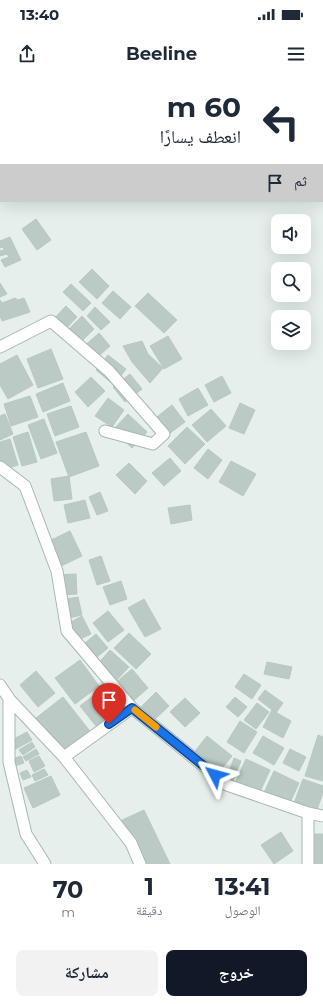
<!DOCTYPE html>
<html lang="ar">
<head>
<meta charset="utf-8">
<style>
	:root { --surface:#fff; --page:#f2f2f3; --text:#1f2937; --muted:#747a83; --accent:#111827 }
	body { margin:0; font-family:Montserrat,"Noto Naskh Arabic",sans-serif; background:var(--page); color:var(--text); direction:rtl; height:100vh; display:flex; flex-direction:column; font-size:15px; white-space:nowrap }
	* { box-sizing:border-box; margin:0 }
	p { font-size:13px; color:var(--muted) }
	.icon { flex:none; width:22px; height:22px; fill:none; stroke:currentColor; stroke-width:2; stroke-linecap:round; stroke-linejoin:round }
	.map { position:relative; height:784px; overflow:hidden; direction:ltr }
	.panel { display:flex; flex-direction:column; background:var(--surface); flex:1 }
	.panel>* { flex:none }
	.hud { position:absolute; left:0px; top:0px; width:323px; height:122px; box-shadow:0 4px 16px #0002; direction:rtl; background:#fff; color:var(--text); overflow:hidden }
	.buttons { position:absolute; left:271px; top:134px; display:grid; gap:8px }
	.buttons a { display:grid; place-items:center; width:40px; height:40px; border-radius:8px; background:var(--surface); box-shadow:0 4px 16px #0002; font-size:20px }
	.pin { position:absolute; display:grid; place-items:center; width:34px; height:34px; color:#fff; margin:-41px -17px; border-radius:50% 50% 50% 0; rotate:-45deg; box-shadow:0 0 4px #0007 }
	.pin .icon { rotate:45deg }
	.me { position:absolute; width:44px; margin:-22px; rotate:309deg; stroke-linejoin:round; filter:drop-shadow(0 0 3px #0008) }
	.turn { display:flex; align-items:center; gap:14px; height:84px; padding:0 16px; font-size:18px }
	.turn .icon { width:52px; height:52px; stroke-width:2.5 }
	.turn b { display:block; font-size:28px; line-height:34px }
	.then { display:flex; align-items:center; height:38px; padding:0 16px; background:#0003; gap:8px; font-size:15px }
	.eta { display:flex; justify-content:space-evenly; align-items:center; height:68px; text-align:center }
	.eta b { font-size:24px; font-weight:700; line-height:28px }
	.primary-button { display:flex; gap:8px; margin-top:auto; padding:8px 16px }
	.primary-button a { flex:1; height:46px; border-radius:8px; background:var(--accent); color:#fff; font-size:16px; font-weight:700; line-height:46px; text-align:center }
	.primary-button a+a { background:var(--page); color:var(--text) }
	.status { display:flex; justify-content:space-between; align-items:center; height:28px; padding:0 20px; background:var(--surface); direction:ltr }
	.status svg { height:11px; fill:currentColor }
	header { display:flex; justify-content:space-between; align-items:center; height:52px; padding:0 16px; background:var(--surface); font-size:18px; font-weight:700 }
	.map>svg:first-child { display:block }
	.building { fill:#bbcac4; stroke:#b8c9c2 }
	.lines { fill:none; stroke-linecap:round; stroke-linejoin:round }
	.street-casing { stroke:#a8b8b2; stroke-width:13 }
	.street { stroke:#fff; stroke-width:11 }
	.route-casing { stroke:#114b97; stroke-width:10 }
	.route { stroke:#1a73e8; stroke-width:7 }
	.slow { stroke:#f59e0b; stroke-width:7 }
</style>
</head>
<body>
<div class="status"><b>13:40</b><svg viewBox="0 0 49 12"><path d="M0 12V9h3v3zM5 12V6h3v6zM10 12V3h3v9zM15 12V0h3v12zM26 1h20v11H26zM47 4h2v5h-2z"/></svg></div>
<header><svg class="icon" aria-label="menu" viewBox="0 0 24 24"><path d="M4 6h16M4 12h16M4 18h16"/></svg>Beeline<svg class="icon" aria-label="share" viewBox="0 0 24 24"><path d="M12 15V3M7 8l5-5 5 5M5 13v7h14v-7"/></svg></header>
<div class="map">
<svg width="323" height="784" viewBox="0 0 323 784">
	<rect width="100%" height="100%" fill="#e6efeb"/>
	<!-- building -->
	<path class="building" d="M36 139 51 160 37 170 22 149Z
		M10 157 21 180 5 187 1 180 9 177 7 174 0 176V171L4 170 3 167 0 168V161Z
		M92 189 109 206 97 219 79 202Z
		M0 203 7 214 0 217Z
		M71 204 91 223 83 231 63 212Z
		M113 211 131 227 120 239 102 223Z
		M148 213 177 240 164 253 135 226Z
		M15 218 18 220 24 218 30 232 2 241 0 236V220L2 223Z
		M66 226 77 237 60 255 49 244Z
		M95 227 110 242 101 250 87 236Z
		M82 236 94 249 75 268 62 256Z
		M99 253 110 266 92 282 81 269Z
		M168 256 182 279 164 289 150 266Z
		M142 261 148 274 163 288 150 303 132 282 123 266Z
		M51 269 63 299 38 308 27 279Z
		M17 275 33 305 8 319 0 305V284Z
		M108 275 126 289 114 305 96 290Z
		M130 294 142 309 125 322 113 307Z
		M222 296 231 313 214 322 205 305Z
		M91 297 105 311 88 327 75 312Z
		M63 303 70 321 43 332 36 314Z
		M198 308 208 325 188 336 179 319Z
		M30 316 38 337 11 346 4 324Z
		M108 318 124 330 112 347 95 336Z
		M240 323 255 330 244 354 229 348Z
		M172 325 185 342 161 360 148 344Z
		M71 326 79 347 55 356 47 334Z
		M211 329 226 346 207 362 192 345Z
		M5 334 13 354 0 360V336Z
		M128 334 147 352 132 368 113 350Z
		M44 339 57 373 41 379 28 345Z
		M187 347 205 364 185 384 168 366Z
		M28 352 37 382 22 386 13 357Z
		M86 352 99 386 69 397 56 362Z
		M10 359 18 385 2 390 0 385V362Z
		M208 369 222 380 208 399 194 388Z
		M170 378 181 391 164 406 152 393Z
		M231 381 256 394 243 416 219 402Z
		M129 383 147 401 135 414 116 395Z
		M69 396 72 419 54 421 51 399Z
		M100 412 108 431 97 435 89 417Z
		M85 420 90 438 68 443 64 425Z
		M190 425 192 440 171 444 168 428Z
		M70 451 82 476 57 488 45 463Z
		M101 476 110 501 97 505 89 480Z
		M76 494 77 514 59 515 57 495Z
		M121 501 127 519 110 525 103 507Z
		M78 517 82 535 64 539 61 520Z
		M144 519 161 549 145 557 128 528Z
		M108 531 124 550 108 562 93 543Z
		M82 536 91 554 76 561 67 544Z
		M129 553 151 574 136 589 114 568Z
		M96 554 108 568 91 582 80 567Z
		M110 570 129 587 115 602 96 586Z
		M80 580 99 606 75 624 55 598Z
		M267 582 292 587 289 599 264 594Z
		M132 589 148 608 131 623 114 604Z
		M36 591 55 613 38 627 20 605Z
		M244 594 261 605 252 619 235 607Z
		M102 609 122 634 100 651 80 626Z
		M265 610 283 623 276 633 258 619Z
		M156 612 169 626 152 642 140 628Z
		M63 617 93 655 66 676 36 638Z
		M235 617 247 627 238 637 226 627Z
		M185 618 200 633 185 647 170 632Z
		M257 623 269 632 256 649 244 640Z
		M272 630 291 641 283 658 263 647Z
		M240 641 257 652 244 673 227 662Z
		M27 652 32 660 12 671 8 662Z
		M318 655 323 657V701L305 696Z
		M207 656 232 676 214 698 189 679Z
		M263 656 284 668 274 685 253 673Z
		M32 662 35 667 23 675 19 670Z
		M36 669 39 674 26 681 23 677Z
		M290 669 306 677 299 691 283 683Z
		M21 676 24 683 15 686 12 679Z
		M39 676 45 686 34 692 29 681Z
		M234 678 241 681 232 703 226 700Z
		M246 679 270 690 259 714 235 703Z
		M44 689 48 695 35 701 32 695Z
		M27 690 31 697 23 700 20 693Z
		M274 691 299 703 288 727 263 715Z
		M51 696 60 715 33 728 24 708Z
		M303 699 323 706V713L315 735 293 726Z
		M144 730 170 784H141L120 741Z
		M281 752 293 771 274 784 261 765Z
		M310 754H323V784H312Z"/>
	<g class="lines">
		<!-- street casing -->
		<g class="street-casing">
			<path id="street" d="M0 267 51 241 109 291 164 354 153 364 105 351
				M0 387 25 406 57 491 67 551 132 628 227 705 308 733 323 736
				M0 605 10 620 64 677 131 763 140 784
				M9 619V682L26 754 45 784
				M64 677 132 628
				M308 784V733"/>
		</g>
		<!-- street -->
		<use href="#street" class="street"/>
	</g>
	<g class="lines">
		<!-- route casing -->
		<g class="route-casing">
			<path id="route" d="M109 644 132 628 215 695"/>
		</g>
		<!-- route -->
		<use href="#route" class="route"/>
		<!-- slow -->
		<path class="slow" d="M135 630 156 647"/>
	</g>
</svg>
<div class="buttons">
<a><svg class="icon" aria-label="sound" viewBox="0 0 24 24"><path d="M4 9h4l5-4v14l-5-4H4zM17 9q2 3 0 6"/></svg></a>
<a><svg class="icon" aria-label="search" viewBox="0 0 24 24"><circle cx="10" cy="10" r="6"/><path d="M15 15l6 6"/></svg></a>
<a><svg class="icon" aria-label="layers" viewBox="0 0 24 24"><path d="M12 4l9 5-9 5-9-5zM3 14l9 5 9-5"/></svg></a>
</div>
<div class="pin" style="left:109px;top:644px;background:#d93025"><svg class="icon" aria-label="arrive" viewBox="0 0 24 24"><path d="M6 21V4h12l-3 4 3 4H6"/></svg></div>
<svg class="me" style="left:215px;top:695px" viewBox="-20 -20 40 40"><path d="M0-17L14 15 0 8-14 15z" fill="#1a73e8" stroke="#fff" stroke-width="4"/></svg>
<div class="hud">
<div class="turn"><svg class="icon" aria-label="left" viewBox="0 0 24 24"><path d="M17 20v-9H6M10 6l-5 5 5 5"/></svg><div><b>60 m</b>انعطف يسارًا</div></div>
<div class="then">ثم<svg class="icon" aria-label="arrive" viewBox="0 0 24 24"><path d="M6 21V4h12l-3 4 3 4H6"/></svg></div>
</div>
</div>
<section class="panel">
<div class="eta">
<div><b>13:41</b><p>الوصول</p></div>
<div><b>1</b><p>دقيقة</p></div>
<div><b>70</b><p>m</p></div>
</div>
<div class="primary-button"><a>خروج</a><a>مشاركة</a></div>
</section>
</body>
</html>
